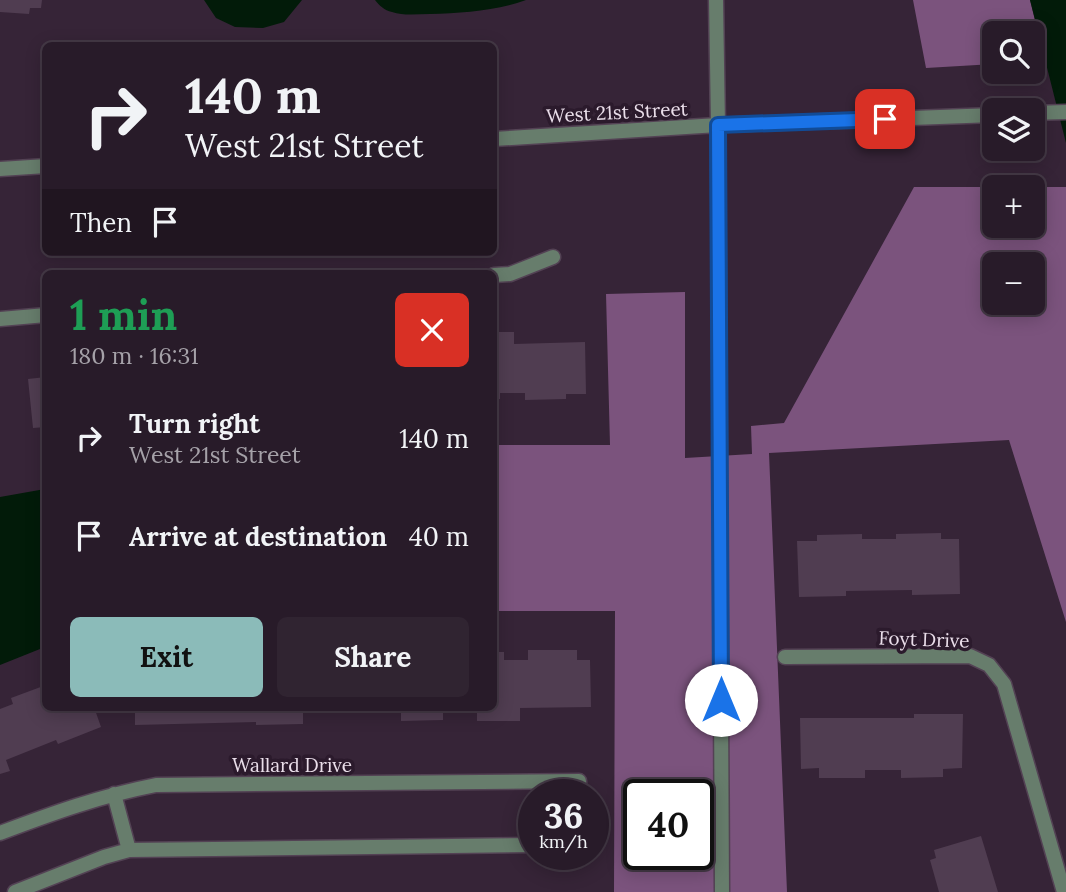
<!DOCTYPE html>
<html lang="en">
<head>
<meta charset="utf-8">
<style>
	:root { --surface:#281b29; --page:#302431; --text:#f1f3f6; --muted:#a5a1a8; --line:#443946; --accent:#8bbbb9 }
	body { margin:0; font-family:Lora,serif; background:var(--page); color:var(--text); height:100vh; display:flex; flex-direction:column; font-size:26px; white-space:nowrap }
	* { box-sizing:border-box; margin:0 }
	p { font-size:23px; color:var(--muted) }
	.icon { flex:none; width:38px; height:38px; fill:none; stroke:currentColor; stroke-width:2; stroke-linecap:round; stroke-linejoin:round }
	.map { position:relative; flex:1; overflow:hidden }
	.details { position:absolute; left:42px; top:270px; width:455px; height:441px; display:flex; flex-direction:column; background:var(--surface); border-radius:10px; box-shadow:0 4px 18px #0003,0 0 0 2px var(--line) }
	.details>* { flex:none }
	.hud { position:absolute; left:42px; top:42px; width:455px; height:214px; border-radius:10px; box-shadow:0 4px 18px #0003,0 0 0 2px var(--line); background:#281b29; color:var(--text); overflow:hidden }
	.fabs { position:absolute; left:982px; top:21px; display:grid; gap:14px }
	.fabs a { display:grid; place-items:center; width:63px; height:63px; border-radius:10px; background:var(--surface); box-shadow:0 4px 18px #0003,0 0 0 2px var(--line); font-size:35px }
	.speed { position:absolute; left:518px; top:779px; display:flex; gap:14px; font-size:35px; font-weight:700; text-align:center }
	.speed>* { display:grid; place-content:center; width:91px; height:91px; border-radius:50%; background:var(--surface); box-shadow:0 4px 18px #0003,0 0 0 2px var(--line); line-height:1 }
	.speed small { font-size:18px; font-weight:400 }
	.speed .limit { border:4px solid #111; border-radius:10px; background:#fff; color:#111 }
	.pin { position:absolute; display:grid; place-items:center; width:60px; height:60px; color:#fff; margin:-30px; border-radius:14px; box-shadow:0 4px 10px #0006 }
	.me { position:absolute; width:77px; margin:-38px; rotate:0deg; stroke-linejoin:round; filter:drop-shadow(0 0 5px #0008) }
	.turn { display:flex; align-items:center; gap:24px; height:147px; padding:0 28px; font-size:32px }
	.turn .icon { width:91px; height:91px; stroke-width:2.5 }
	.turn b { display:block; font-size:49px; line-height:60px }
	.then { display:flex; align-items:center; height:66px; padding:0 28px; background:#0003; gap:14px; font-size:26px }
	.round { display:grid; place-items:center; flex:none; width:74px; height:74px; border-radius:10px; background:var(--page) }
	.summary { display:flex; align-items:center; justify-content:space-between; height:119px; padding:0 28px }
	h1 { font-size:42px; font-weight:700; line-height:52px; color:#1e9e55 }
	.primary-button { display:flex; gap:14px; margin-top:auto; padding:14px 28px }
	.primary-button a { flex:1; height:80px; border-radius:10px; background:var(--accent); color:#111; font-size:28px; font-weight:700; line-height:80px; text-align:center }
	.primary-button a+a { background:var(--page); color:var(--text) }
	ul { padding:0; list-style:none }
	li { display:flex; align-items:center; gap:21px; height:98px; padding:0 28px }
	li div { flex:1 }
	li b { display:block; font-size:26px }
	li em { font-style:normal }
	.map>svg:first-child { display:block }
	.forest { fill:#7b537d; fill-rule:evenodd }
	.water { fill:#021b09 }
	.building { fill:#503d51 }
	.lines { fill:none; stroke-linecap:round; stroke-linejoin:round }
	.minor-casing { stroke:#534254; stroke-width:17 }
	.tertiary-casing { stroke:#534254; stroke-width:17 }
	.minor { stroke:#677d6c; stroke-width:14 }
	.tertiary { stroke:#677d6c; stroke-width:14 }
	.route-casing { stroke:#114b97; stroke-width:18 }
	.route { stroke:#1a73e8; stroke-width:12 }
	.labels { text-anchor:middle; stroke-width:7; stroke-linejoin:round; paint-order:stroke }
	.street-label { font-size:19px; fill:#eadeea; stroke:#2b1a2c }
</style>
</head>
<body>
<div class="map">
<svg width="1066" height="892" viewBox="0 0 1066 892">
	<rect width="100%" height="100%" fill="#362437"/>
	<!-- forest -->
	<path class="forest" d="M913 0H1030L1045 60 1033 61 1032 33H994V64L926 68Z
		M914 187H994V226H1032L1033 187H1066V622L1009 440 769 453 787 892H614L615 611H494V445H610L606 294 685 292V458L752 454 751 426 784 423ZM994 264H1032V303H994ZM639 794H698V854H639Z"/>
	<!-- water -->
	<path class="water" d="M204 0H302L284 22 263 28 235 27 216 18Z
		M375 0H526C496 11 462 13 430 14 417 14 404 16 392 12 384 10 380 6 375 0Z
		M1030 0H1066V143Z
		M45 489V647L0 665V497Z"/>
	<!-- building -->
	<path class="building" d="M0 0H42L41 8H30L29 14 0 12Z
		M494 332H514V344L585 342 586 394H566V399L525 400V393H500V399H494Z
		M46 377V427L33 428 28 379Z
		M941 533V539H959L960 594 912 595V590L846 591V596L799 597 797 541H817V535L862 534V539H896V534Z
		M528 650H577V660H590L591 707 520 708V721H477V709H443V720L401 721V712H329V707H494V652H504V660H528Z
		M46 685V707H94L101 727 58 744 56 740 6 760 10 771 0 774V709L13 704 11 698Z
		M135 707H303V724L256 725V722L135 725Z
		M914 714H963L962 768 943 769V777L901 778V770H865V778H819V768L801 769 800 718H914Z
		M981 836 998 892H939L930 860 936 858 934 850Z"/>
	<g class="lines">
		<!-- minor casing -->
		<g class="minor-casing">
			<path id="minor" d="M716 0 718 125
				M494 275 510 274 553 257
				M0 319 46 315
				M785 657 970 656 989 665 1004 684 1064 892
				M114 794 129 850
				M0 833C53 813 100 796 156 785L579 781V794
				M15 892 104 857 129 850 534 845"/>
		</g>
		<!-- tertiary casing -->
		<g class="tertiary-casing">
			<path id="tertiary" d="M1032 113 1066 112
				M718 125 722 892
				M494 139 718 125 994 115
				M0 169 46 166"/>
		</g>
		<!-- minor -->
		<use href="#minor" class="minor"/>
		<!-- tertiary -->
		<use href="#tertiary" class="tertiary"/>
	</g>
	<g class="lines">
		<!-- route casing -->
		<g class="route-casing">
			<path id="route" d="M721 700 718 125 885 119"/>
		</g>
		<!-- route -->
		<use href="#route" class="route"/>
	</g>
	<g class="labels">
		<!-- street labels -->
		<g class="street-label">
			<text transform="translate(617 112) rotate(-3)" y="7">West 21st Street</text>
			<text transform="translate(924 639) rotate(2)" y="7">Foyt Drive</text>
			<text x="292" y="772">Wallard Drive</text>
		</g>
	</g>
</svg>
<div class="fabs">
<a><svg class="icon" aria-label="search" viewBox="0 0 24 24"><circle cx="10" cy="10" r="6"/><path d="M15 15l6 6"/></svg></a>
<a><svg class="icon" aria-label="layers" viewBox="0 0 24 24"><path d="M12 4l9 5-9 5-9-5zM3 14l9 5 9-5"/></svg></a>
<a>+</a>
<a>−</a>
</div>
<div class="speed"><div>36<small>km/h</small></div><div class="limit">40</div></div>
<div class="pin" style="left:885px;top:119px;background:#d93025"><svg class="icon" aria-label="arrive" viewBox="0 0 24 24"><path d="M6 21V4h12l-3 4 3 4H6"/></svg></div>
<svg class="me" style="left:721px;top:700px" viewBox="-20 -20 40 40"><circle r="19" fill="#fff"/><path d="M0-13L10 11 0 6-10 11z" fill="#1a73e8"/></svg>
<div class="hud">
<div class="turn"><svg class="icon" aria-label="right" viewBox="0 0 24 24"><path d="M7 20v-9h11M14 6l5 5-5 5"/></svg><div><b>140 m</b>West 21st Street</div></div>
<div class="then">Then<svg class="icon" aria-label="arrive" viewBox="0 0 24 24"><path d="M6 21V4h12l-3 4 3 4H6"/></svg></div>
</div>
<section class="details">
<div class="summary"><div><h1>1 min</h1><p>180 m · 16:31</p></div><a class="round" style="background:#d93025;color:#fff"><svg class="icon" aria-label="close" viewBox="0 0 24 24"><path d="M6 6l12 12M18 6L6 18"/></svg></a></div>
<ul>
<li><svg class="icon" aria-label="right" viewBox="0 0 24 24"><path d="M7 20v-9h11M14 6l5 5-5 5"/></svg><div><b>Turn right</b><p>West 21st Street</p></div><em>140 m</em></li>
<li><svg class="icon" aria-label="arrive" viewBox="0 0 24 24"><path d="M6 21V4h12l-3 4 3 4H6"/></svg><div><b>Arrive at destination</b></div><em>40 m</em></li>
</ul>
<div class="primary-button"><a>Exit</a><a>Share</a></div>
</section>
</div>
</body>
</html>
